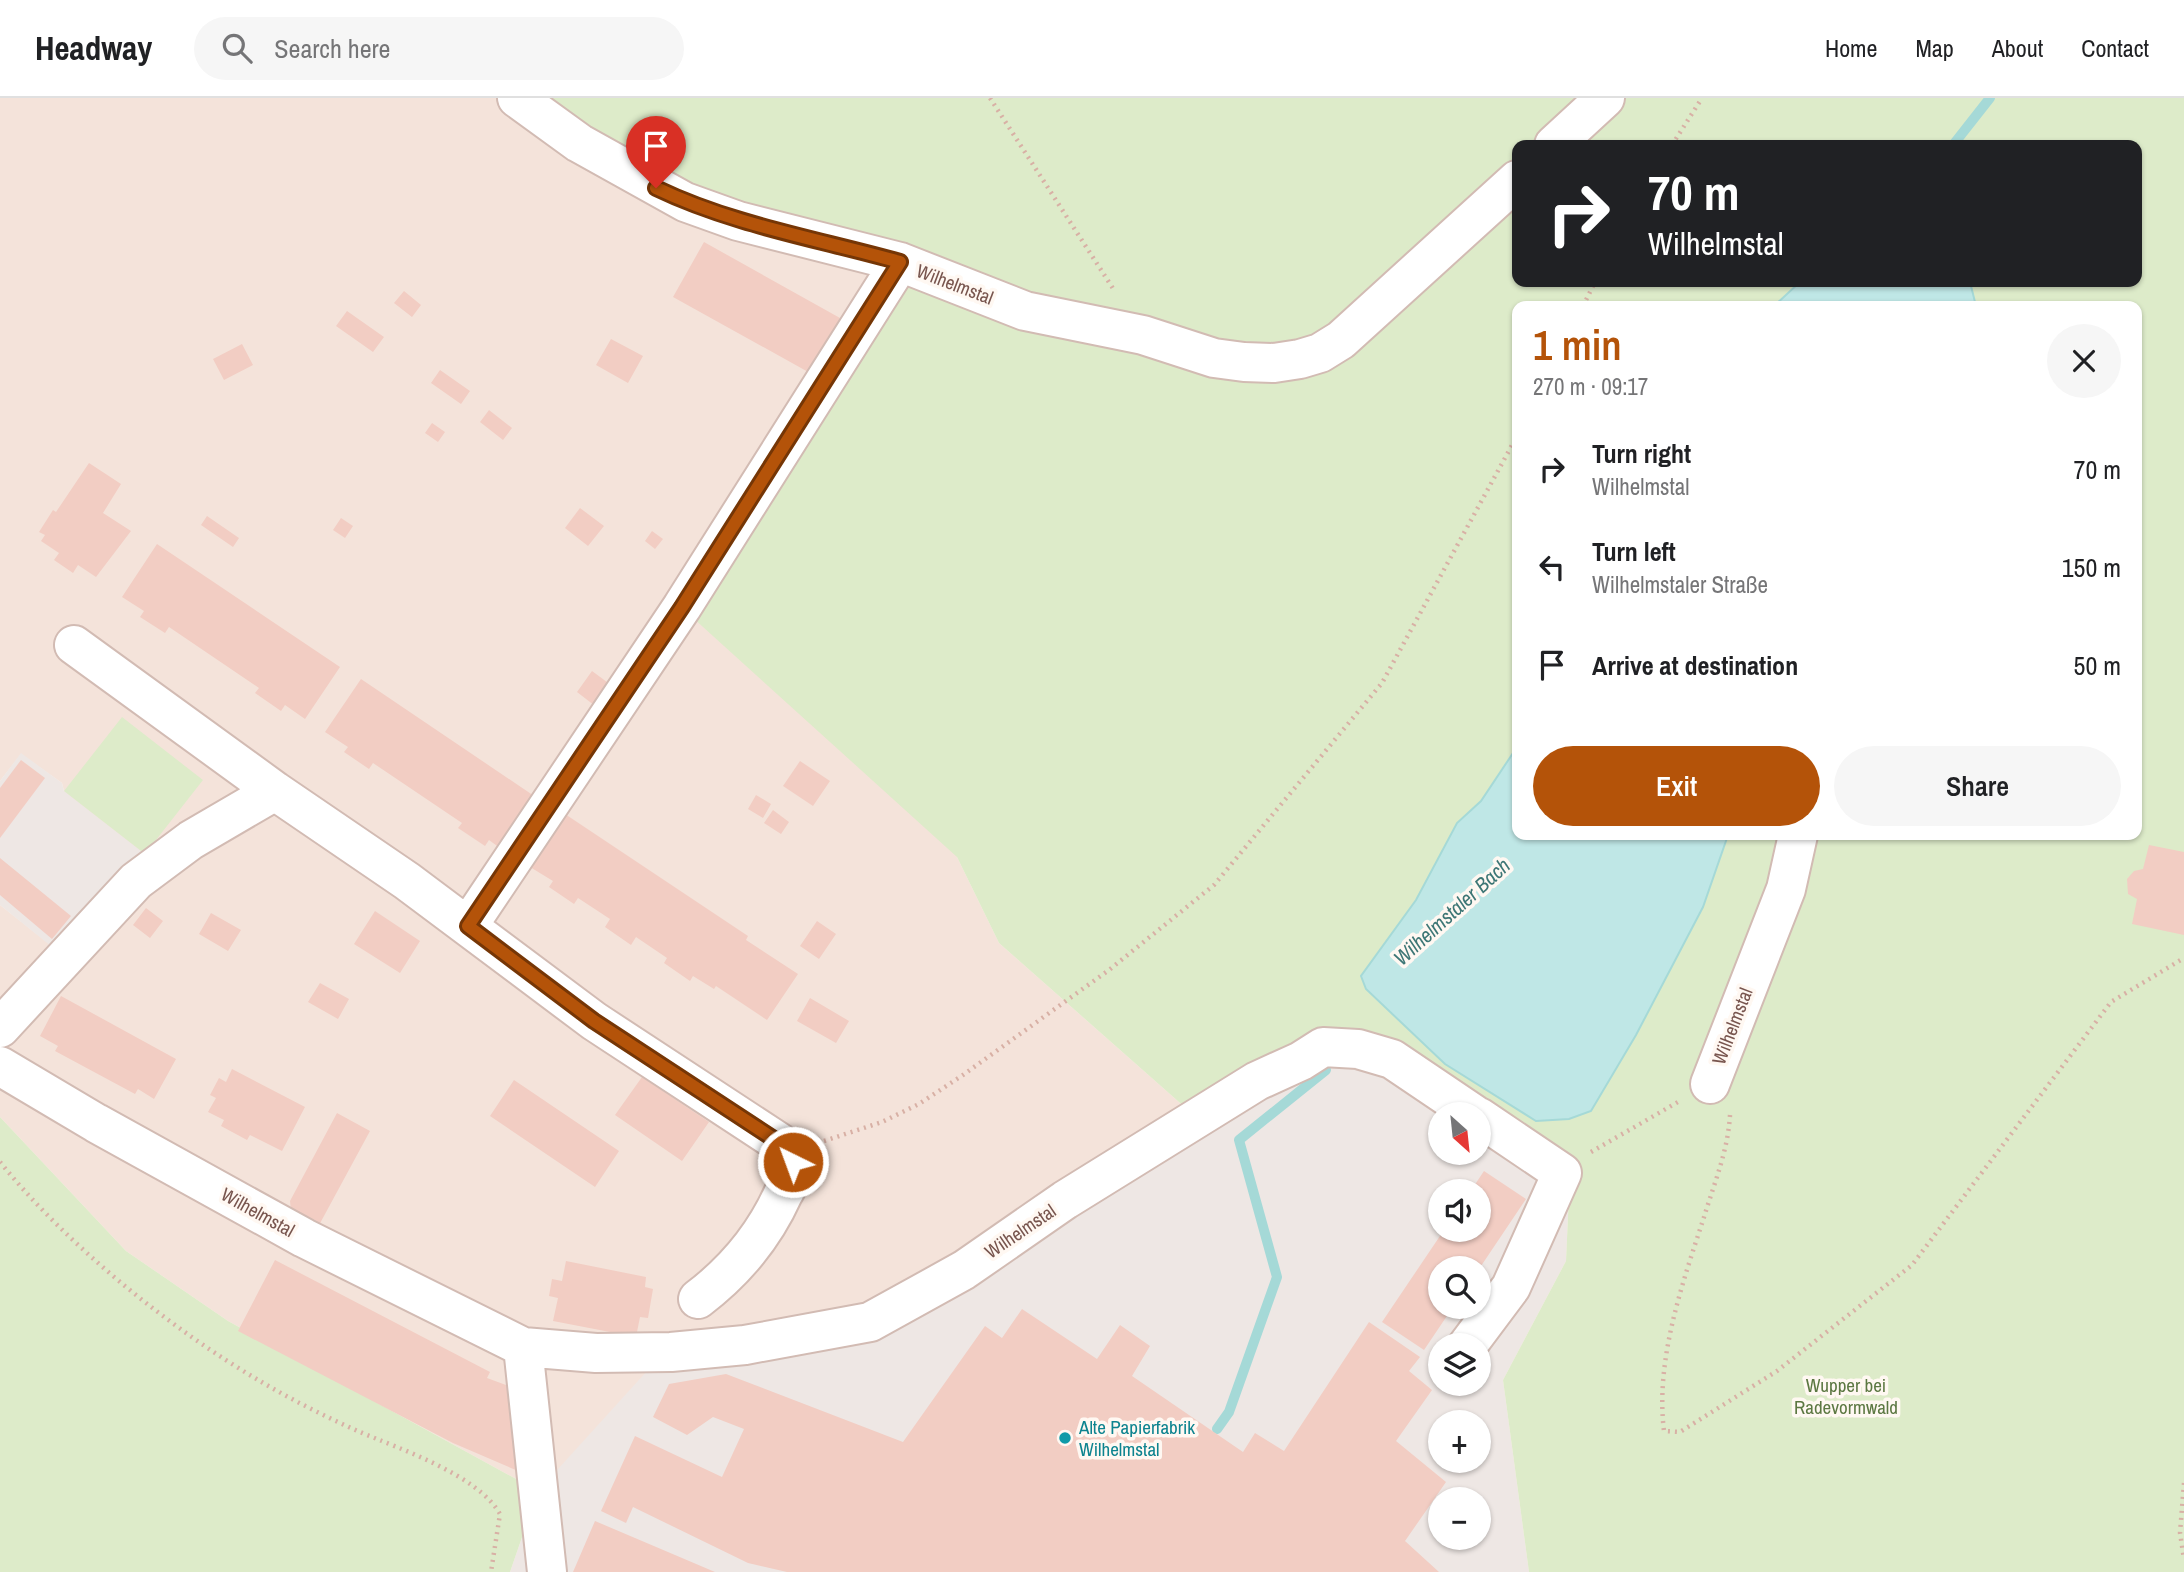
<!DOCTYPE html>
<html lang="en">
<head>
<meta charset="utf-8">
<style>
	:root { --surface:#fff; --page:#f6f6f6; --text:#202124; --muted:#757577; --line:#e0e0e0; --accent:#b45309 }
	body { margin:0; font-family:"Archivo Narrow",sans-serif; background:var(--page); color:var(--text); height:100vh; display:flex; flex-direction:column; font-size:26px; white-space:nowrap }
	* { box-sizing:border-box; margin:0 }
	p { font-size:23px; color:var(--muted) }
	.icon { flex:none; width:38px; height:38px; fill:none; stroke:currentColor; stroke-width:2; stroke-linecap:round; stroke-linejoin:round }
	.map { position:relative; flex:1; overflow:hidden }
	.panel { position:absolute; left:1512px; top:203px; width:630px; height:539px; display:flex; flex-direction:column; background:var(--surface); border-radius:14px; box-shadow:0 2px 5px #0004 }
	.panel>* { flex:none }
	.hud { position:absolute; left:1512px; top:42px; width:630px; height:147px; border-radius:14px; box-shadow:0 2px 5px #0004; background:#202124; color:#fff; overflow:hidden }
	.needle { width:46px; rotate:153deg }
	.buttons { position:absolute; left:1428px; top:1004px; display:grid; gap:14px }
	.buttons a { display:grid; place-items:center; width:63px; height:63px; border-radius:50%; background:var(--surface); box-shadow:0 2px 5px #0004; font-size:35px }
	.pin { position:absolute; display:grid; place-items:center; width:60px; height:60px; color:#fff; margin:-72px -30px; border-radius:50% 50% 50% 0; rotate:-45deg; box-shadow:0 0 7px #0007 }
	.pin .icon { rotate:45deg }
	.me { position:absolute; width:77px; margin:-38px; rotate:318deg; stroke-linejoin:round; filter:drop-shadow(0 0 5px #0008) }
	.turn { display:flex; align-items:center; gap:24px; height:147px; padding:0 21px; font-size:32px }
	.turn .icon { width:91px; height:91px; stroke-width:2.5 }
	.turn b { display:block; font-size:49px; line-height:60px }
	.round { display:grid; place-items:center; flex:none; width:74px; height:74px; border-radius:37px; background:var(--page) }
	.summary { display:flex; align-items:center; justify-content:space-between; height:119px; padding:0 21px }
	h1 { font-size:42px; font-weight:600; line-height:52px; color:var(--accent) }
	.button { display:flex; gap:14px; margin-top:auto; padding:14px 21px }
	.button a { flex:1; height:80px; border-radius:42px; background:var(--accent); color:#fff; font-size:28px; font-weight:600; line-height:80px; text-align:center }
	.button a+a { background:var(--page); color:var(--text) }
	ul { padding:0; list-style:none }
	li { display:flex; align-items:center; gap:21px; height:98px; padding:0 21px }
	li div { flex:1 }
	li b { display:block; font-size:26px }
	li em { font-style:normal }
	header { display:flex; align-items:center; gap:42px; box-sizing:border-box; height:98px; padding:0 35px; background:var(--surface); border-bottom:2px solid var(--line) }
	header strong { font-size:33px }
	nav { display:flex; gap:38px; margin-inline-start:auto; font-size:24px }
	.search { width:490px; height:63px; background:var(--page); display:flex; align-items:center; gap:18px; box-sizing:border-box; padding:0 24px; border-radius:38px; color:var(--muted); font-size:26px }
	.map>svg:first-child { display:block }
	.residential { fill:#f4e3da }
	.industrial { fill:#eee7e4; fill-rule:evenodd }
	.green { fill:#ddebc9; fill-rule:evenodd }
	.water { fill:#bfe7e6; stroke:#a5d9d7; stroke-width:2 }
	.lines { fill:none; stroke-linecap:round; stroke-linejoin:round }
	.stream { stroke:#a5d9d7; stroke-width:10 }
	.building { fill:#f2cdc3 }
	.minor-casing { stroke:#d2bbb3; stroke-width:42 }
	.path { stroke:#d8b0a5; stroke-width:4.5; stroke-dasharray:2 5; stroke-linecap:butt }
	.minor { stroke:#fff; stroke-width:38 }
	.route-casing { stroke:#753606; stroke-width:18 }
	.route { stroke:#b45309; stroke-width:12 }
	.culture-dot { fill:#0f9aa8; stroke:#fff8f2; stroke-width:2.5 }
	.labels { text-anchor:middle; stroke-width:7; stroke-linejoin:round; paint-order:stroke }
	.street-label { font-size:19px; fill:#78554e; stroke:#fff8f2 }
	.park-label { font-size:19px; fill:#5c7842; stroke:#fff8f2 }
	.culture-label { font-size:19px; fill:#0d838f; stroke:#fff8f2; text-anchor:start }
	.water-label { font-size:21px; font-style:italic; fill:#3d7675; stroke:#fff8f2 }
</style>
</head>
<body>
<header>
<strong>Headway</strong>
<div class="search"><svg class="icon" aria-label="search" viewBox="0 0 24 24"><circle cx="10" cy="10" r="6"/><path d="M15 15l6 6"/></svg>Search here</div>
<nav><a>Home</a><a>Map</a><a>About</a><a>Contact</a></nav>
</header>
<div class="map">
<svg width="2184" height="1474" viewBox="0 0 2184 1474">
	<rect width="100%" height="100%" fill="#fdf3eb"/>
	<!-- residential -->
	<path class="residential" d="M0 0H524L895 157 957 759 999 845 1188 1012 966 1159 538 1393 228 1223 126 1153 0 1019V807L57 852 64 693 62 685 21 656 0 683Z"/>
	<!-- industrial -->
	<path class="industrial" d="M21 655 62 685 64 693 145 756 57 853 0 807V683Z
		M1356 942 1388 948 1567 1073 1569 1096 1566 1163 1503 1282 1529 1474H510L538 1393 677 1240 791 1224 880 1206 966 1159 1230 986 1310 945ZM1440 1017H1479V1055H1440ZM1440 1094H1479V1132H1440ZM1440 1171H1479V1209H1440ZM1440 1248H1479V1286H1440ZM1440 1325H1479V1363H1440ZM1440 1402H1479V1440H1440Z"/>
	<!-- green -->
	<path class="green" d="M524 0H2184V1474H1529L1503 1282 1566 1163 1569 1096 1388 948 1188 1012 999 845 957 759 692 519 903 182 753 118ZM1517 47H2137V184H1970L1976 208H2137V737H1728L1703 809 1636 937 1591 1013 1416 802 1457 725 1481 703 1517 649V208H1774L1800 184H1517Z
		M122 619 203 682 145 756 64 693Z
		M0 1019 126 1153 228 1223 538 1393 510 1474H0Z"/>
	<!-- water -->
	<path class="water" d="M1800 184H1970L1976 208H1774Z
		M1517 649V737H1728L1703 809 1636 937 1591 1013 1569 1021 1536 1023 1445 966 1366 891 1361 878 1416 802 1457 725 1481 703Z"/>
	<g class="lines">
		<!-- stream -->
		<path class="stream" d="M1953 47 1990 0
			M1217 1331 1229 1314 1277 1179 1239 1042 1326 972"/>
	</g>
	<!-- building -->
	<path class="building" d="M704 144 840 220 810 275 673 199Z
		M404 193 421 207 412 219 394 205Z
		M347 213 384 239 373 254 336 228Z
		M611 241 643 258 628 285 596 267Z
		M242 246 253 267 224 282 213 261Z
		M440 272 470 293 461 306 431 285Z
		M489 312 512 330 503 342 480 324Z
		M432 325 445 334 438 344 425 335Z
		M89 365 121 386 103 415 131 433 96 479 78 467 73 475 54 462 59 455 41 443 45 437 39 434 53 412 56 414Z
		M580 410 604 428 588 448 565 430Z
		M207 418 239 440 233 449 201 427Z
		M341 420 353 428 345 440 333 432Z
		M652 433 663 441 655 451 645 443Z
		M157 446 340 569 305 621 285 607 281 613 255 595 259 590 169 529 165 535 140 519 144 513 122 499Z
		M592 573 615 590 599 611 577 594Z
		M361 581 543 704 508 756 489 742 485 748 458 730 462 725 373 665 369 671 344 654 348 649 325 634Z
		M21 662 45 680 0 740V690Z
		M800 663 830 683 813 708 783 688Z
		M756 697 771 706 763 720 748 711Z
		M773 712 789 724 781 736 764 725Z
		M565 716 748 838 746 842 798 876 767 922 716 888 714 891 693 878 690 883 664 865 667 860 636 839 631 847 605 829 610 821 578 800 574 806 549 789 553 783 530 769Z
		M2149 747 2184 754V837L2132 826 2137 801 2128 796 2127 781 2134 773 2143 771Z
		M0 760 71 818 52 841 0 797Z
		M146 810 163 823 150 840 133 827Z
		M375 813 420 843 400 875 354 846Z
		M211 815 241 832 228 853 199 836Z
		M817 823 836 836 819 861 800 848Z
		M320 885 349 901 338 921 308 904Z
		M61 898 176 961 154 1001 138 991 135 996 55 953 58 948 40 938Z
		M810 900 849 923 836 945 797 923Z
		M232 971 305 1009 282 1053 250 1037 247 1042 221 1028 224 1022 208 1014 216 1000 210 997 219 980 226 984Z
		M642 979 709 1024 682 1063 615 1017Z
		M514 982 619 1053 595 1089 490 1018Z
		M337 1015 370 1033 318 1129 291 1112 290 1103Z
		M1484 1073 1526 1101 1479 1171H1440V1209H1453L1424 1252 1382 1224 1444 1132H1479V1094H1470Z
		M275 1162 490 1274 487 1280 514 1290 518 1373 453 1345 238 1233Z
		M566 1163 646 1179 645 1189 653 1191 648 1220 640 1219 636 1239 553 1223 558 1200 549 1198 552 1181 562 1183Z
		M1022 1211 1097 1261 1120 1227 1150 1248 1132 1278 1243 1354 1255 1335 1284 1353 1369 1224 1420 1259 1409 1273 1432 1292 1396 1343 1446 1384 1405 1443 1439 1474H787L748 1465 633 1409 626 1425 601 1413 635 1338 722 1379 744 1331 713 1319 687 1337 653 1319 669 1286 726 1276 903 1344 985 1228 1002 1240Z
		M595 1423 715 1474H573Z"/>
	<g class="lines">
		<!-- minor casing -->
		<g class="minor-casing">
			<path id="minor" d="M517 0 579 45 685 104 738 123 900 164 1025 213 1143 237 1214 260 1244 264 1274 265 1300 261 1320 255 1341 242 1517 82
				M1554 47 1605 0
				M74 547 275 693 407 783 594 923 783 1047C788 1052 792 1058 793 1065 795 1076 788 1087 783 1096 764 1138 735 1173 698 1201
				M468 828 682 509 900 164
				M0 930 136 783 191 742 275 693
				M0 968 96 1025 304 1140 523 1249 596 1255 671 1254 745 1247 870 1224 964 1172 1065 1102 1257 983 1301 963 1323 949 1358 951 1392 961 1475 1017
				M1710 986 1786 791 1798 737
				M1467 1248 1511 1189 1562 1075 1479 1019
				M523 1249 547 1474"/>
		</g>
		<!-- path -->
		<path class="path" d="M990 0 1114 192
			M1672 47 1702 0
			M1583 208 1595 184
			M1730 1017C1728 1052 1715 1083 1705 1116 1683 1184 1655 1261 1664 1333L1680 1334 1777 1273 1912 1167 2111 904 2184 860
			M824 1043 882 1024 919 1006 963 977 1109 872 1214 787 1382 585 1517 338
			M1591 1054 1678 1004
			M0 1064C66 1146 169 1230 260 1283 292 1302 326 1319 360 1334 400 1351 478 1377 500 1416L491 1474
			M2184 1385 2180 1435 2184 1461"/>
		<!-- minor -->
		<use href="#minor" class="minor"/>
	</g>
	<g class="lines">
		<!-- route casing -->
		<g class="route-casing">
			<path id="route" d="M656 90C733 127 818 141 900 164L682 509 468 828 594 923 783 1047 793 1064"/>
		</g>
		<!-- route -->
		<use href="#route" class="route"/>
	</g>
	<!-- markers -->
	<circle class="culture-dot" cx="1065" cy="1340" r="7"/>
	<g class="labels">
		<!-- street labels -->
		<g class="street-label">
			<text transform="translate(955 186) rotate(21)" y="7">Wilhelmstal</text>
			<text transform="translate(1732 928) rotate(-69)" y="7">Wilhelmstal</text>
			<text transform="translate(258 1114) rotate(29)" y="7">Wilhelmstal</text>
			<text transform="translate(1020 1133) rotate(-34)" y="7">Wilhelmstal</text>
		</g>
		<!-- park labels -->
		<g class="park-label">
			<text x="1846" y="1294">Wupper bei<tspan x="1846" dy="22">Radevormwald</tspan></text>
		</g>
		<!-- culture labels -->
		<g class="culture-label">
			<text x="1079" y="1336">Alte Papierfabrik<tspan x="1079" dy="22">Wilhelmstal</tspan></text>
		</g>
		<!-- water labels -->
		<g class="water-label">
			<text transform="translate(1452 814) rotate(-42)" y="7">Wilhelmstaler Bach</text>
		</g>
	</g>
</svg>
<div class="buttons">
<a><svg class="needle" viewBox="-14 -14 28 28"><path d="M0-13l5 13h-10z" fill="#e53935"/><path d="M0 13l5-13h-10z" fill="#757577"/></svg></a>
<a><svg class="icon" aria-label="sound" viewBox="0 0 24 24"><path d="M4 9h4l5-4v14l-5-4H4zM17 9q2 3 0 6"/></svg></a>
<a><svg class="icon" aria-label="search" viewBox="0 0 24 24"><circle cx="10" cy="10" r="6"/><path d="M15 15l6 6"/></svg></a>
<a><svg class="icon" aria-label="layers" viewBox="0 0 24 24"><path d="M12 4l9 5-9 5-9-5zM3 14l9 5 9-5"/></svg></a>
<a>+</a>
<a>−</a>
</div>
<div class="pin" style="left:656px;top:90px;background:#d93025"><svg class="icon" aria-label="arrive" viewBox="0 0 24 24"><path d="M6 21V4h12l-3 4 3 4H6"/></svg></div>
<svg class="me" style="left:793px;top:1064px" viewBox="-20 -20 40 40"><circle r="17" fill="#b45309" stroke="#fff" stroke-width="3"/><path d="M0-11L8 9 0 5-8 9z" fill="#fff"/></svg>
<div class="hud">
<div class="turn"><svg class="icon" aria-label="right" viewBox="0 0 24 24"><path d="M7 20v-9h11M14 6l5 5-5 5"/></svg><div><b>70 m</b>Wilhelmstal</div></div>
</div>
<section class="panel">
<div class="summary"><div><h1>1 min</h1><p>270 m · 09:17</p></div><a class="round"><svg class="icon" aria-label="close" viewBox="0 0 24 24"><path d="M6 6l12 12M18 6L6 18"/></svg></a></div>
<ul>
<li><svg class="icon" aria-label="right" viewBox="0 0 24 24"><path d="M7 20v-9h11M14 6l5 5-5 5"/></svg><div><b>Turn right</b><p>Wilhelmstal</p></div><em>70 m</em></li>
<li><svg class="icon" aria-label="left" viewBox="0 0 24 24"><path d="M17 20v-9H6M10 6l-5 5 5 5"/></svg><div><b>Turn left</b><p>Wilhelmstaler Straße</p></div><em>150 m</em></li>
<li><svg class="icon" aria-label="arrive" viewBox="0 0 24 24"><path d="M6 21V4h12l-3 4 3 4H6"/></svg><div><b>Arrive at destination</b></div><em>50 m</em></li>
</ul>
<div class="button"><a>Exit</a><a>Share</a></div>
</section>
</div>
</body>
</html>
